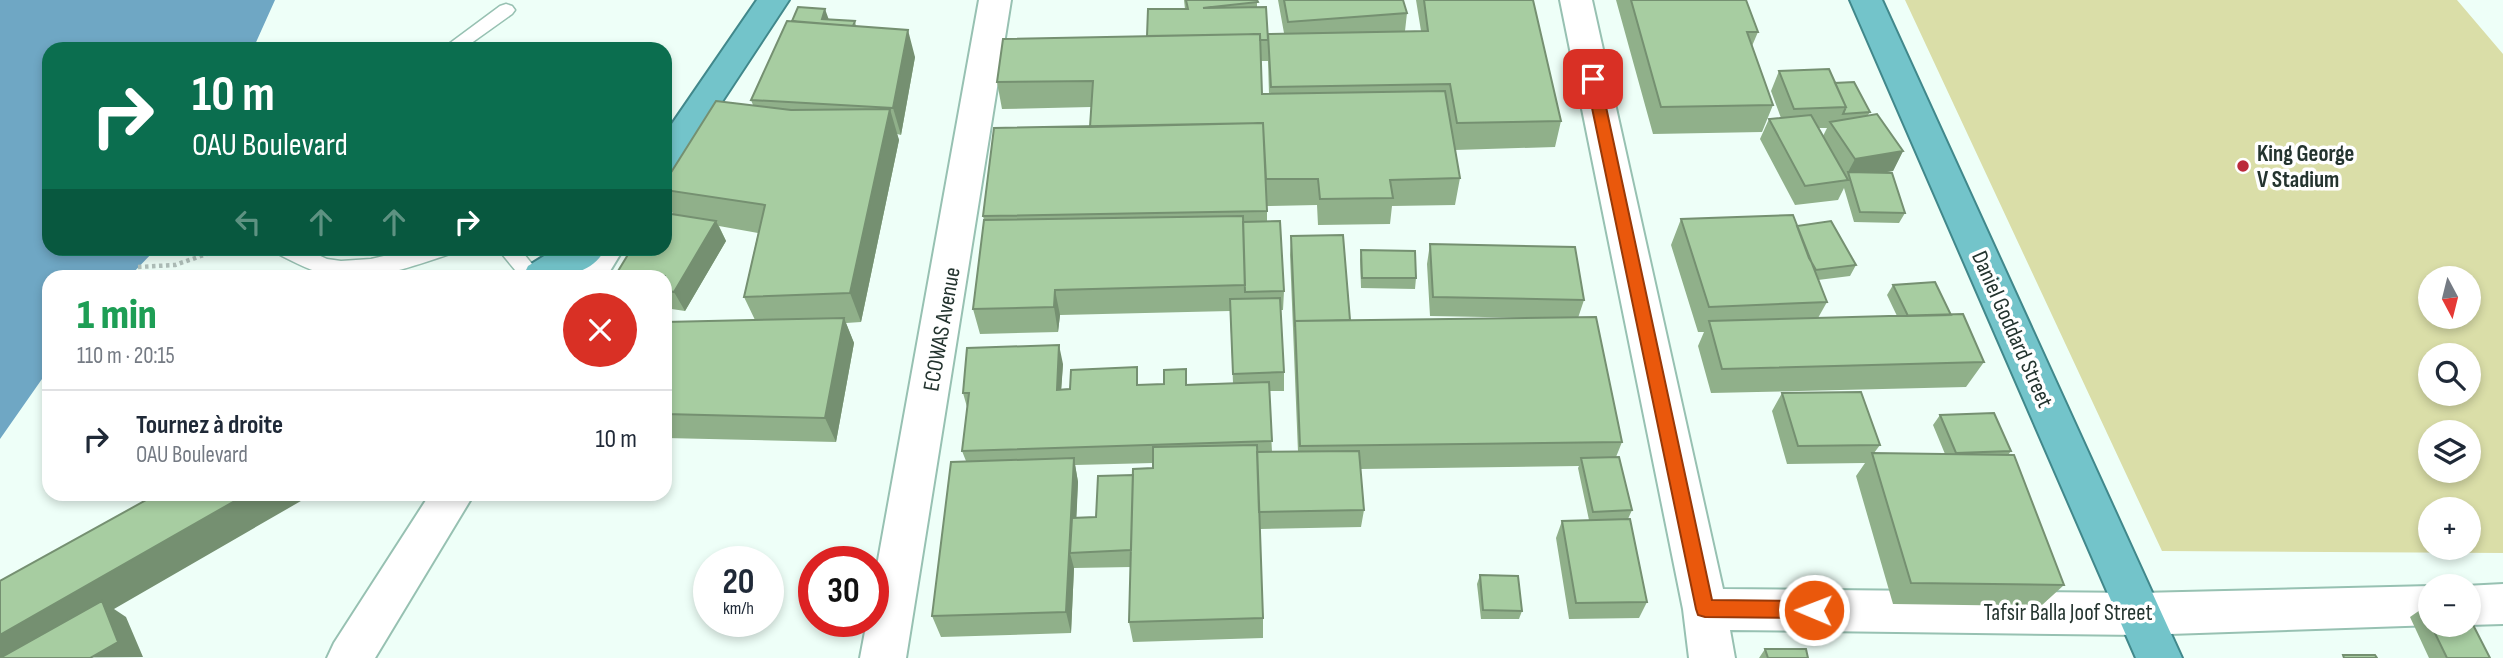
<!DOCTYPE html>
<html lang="fr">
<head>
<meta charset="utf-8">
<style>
	:root { --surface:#fff; --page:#f2f2f3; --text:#1f2937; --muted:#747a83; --line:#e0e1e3 }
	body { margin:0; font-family:"Sofia Sans Condensed",sans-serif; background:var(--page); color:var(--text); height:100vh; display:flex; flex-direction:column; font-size:26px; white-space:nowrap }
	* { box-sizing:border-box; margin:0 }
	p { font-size:23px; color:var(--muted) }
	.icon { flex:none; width:38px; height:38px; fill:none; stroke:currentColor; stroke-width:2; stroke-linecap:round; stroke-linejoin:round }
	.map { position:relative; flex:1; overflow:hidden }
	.sheet { position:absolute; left:42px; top:270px; width:630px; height:231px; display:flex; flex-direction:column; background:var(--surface); border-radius:21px; box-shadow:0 4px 10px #0003 }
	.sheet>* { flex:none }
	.top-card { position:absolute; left:42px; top:42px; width:630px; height:214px; border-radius:21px; box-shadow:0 4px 10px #0003; background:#0b6e4f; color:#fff; overflow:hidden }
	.needle { width:46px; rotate:173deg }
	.tools { position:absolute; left:2418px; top:266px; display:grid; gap:14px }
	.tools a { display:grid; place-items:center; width:63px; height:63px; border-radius:50%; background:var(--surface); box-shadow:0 4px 10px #0003; font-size:35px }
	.speed { position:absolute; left:693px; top:546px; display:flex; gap:14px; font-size:35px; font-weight:700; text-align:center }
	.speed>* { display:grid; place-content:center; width:91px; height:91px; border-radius:50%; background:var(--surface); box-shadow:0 4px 10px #0003; line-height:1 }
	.speed small { font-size:18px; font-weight:400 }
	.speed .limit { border:10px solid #d22; background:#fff; color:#111 }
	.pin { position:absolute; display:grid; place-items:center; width:60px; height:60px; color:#fff; margin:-30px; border-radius:14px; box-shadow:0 4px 10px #0006 }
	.me { position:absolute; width:77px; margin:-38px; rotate:271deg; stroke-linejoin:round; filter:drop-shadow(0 0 5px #0008) }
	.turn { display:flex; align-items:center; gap:24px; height:147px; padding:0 35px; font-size:32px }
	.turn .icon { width:91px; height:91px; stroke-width:2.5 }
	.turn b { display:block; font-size:49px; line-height:60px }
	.lanes { display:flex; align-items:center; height:66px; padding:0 35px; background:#0003; justify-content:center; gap:35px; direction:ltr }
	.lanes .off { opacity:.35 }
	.round { display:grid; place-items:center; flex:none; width:74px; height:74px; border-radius:37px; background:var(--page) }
	.headline { display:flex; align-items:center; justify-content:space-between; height:119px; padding:0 35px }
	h1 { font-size:42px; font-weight:800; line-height:52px; color:#1e9e55 }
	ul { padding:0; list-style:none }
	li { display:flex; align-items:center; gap:21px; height:98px; padding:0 35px; border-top:2px solid var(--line) }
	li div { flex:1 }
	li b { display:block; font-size:26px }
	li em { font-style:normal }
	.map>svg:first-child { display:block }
	.green { fill:#dadea8; fill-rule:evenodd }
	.water { fill:#6fa7c4 }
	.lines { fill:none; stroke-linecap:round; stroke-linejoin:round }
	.service-casing { stroke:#97c1b2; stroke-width:3 }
	.minor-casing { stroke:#97c1b2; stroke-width:4 }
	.tertiary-casing { stroke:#97c1b2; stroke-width:4 }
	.trunk-casing { stroke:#41888b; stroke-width:4 }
	.path { stroke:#b1c1bb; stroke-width:4.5; stroke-dasharray:3.5 3.5; stroke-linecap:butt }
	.service { fill:#fff; fill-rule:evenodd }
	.minor { fill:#fff; fill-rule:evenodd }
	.tertiary { fill:#fff; fill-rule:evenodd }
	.trunk { fill:#73c4ca; fill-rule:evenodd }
	.wall { fill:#90b08a; fill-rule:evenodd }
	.shaded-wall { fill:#759071 }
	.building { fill:#a7cda1; stroke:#759071; stroke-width:2 }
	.route { fill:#ea580c; stroke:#983908; stroke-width:2 }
	.poi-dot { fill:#bb2a3b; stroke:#fff; stroke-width:2.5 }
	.labels { text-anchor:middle; stroke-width:7; stroke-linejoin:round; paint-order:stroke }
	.poi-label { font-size:23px; font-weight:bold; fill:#24342f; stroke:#fff; text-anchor:start }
	.street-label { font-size:23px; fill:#24342f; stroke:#fff }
</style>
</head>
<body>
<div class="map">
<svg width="2503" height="658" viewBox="0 0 2503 658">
	<rect width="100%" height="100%" fill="#eefff8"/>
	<!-- green -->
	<path class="green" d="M1905 0H2457L2503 54V553L2162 551ZM2431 278H2469V317H2431ZM2431 355H2469V394H2431ZM2431 432H2469V471H2431ZM2431 509H2469V548H2431Z"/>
	<!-- water -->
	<path class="water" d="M0 0H275L253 49H49V248L156 249 130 276H49V369L0 439Z"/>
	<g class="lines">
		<!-- service casing -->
		<g class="service-casing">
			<path id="service" d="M506 4 512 6 515 10 512 14 463 49H442L500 6Z
				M273 248H303L327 259 341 261 371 259 418 248H456L453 253C416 265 371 283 331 275 312 272 294 262 276 253Z
				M497 248H519L542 276H520Z"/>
		</g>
		<!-- minor casing -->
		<g class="minor-casing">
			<path id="minor" d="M979 0H1011L906 658H860L867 621H873V588Z
				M1560 0H1592L1723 589 2140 593 2431 586V625H2435L2140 635 1730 630 1735 658H1689L1683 609Z
				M2503 584V624L2469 625H2467L2469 586H2465Z"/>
		</g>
		<!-- tertiary casing -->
		<g class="tertiary-casing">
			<path id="tertiary" d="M586 248H624L607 276H570Z
				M430 494H474L375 658H327L334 643Z"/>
		</g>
		<!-- trunk casing -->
		<g class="trunk-casing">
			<path id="trunk" d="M757 0H789L677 170 665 174V134Z
				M1850 0H1882L2182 658H2136Z
				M557 248H606C589 280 554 276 523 276L528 266Z"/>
		</g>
		<!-- path -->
		<path class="path" d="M138 267 175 265 224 248"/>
		<!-- service -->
		<use href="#service" class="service"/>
		<!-- minor -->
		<use href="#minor" class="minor"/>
		<!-- tertiary -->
		<use href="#tertiary" class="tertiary"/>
		<!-- trunk -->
		<use href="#trunk" class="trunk"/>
	</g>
	<!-- wall -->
	<path class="wall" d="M1184 0H1257V7L1268 40 1284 33 1278 0H1403L1407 13 1405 31H1421L1416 0H1533L1561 121 1555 147 1455 150 1460 178 1455 205 1392 206 1390 224 1318 225 1317 205 1267 206V221L1284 291 1283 310H1280L1284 372V391H1269L1272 452H1298L1290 255 1291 236 1350 320 1536 318 1430 316 1427 264 1430 244 1584 300 1578 318 1622 442 1616 457 1632 510 1628 519 1647 602 1639 618 1569 619 1556 538 1562 521 1589 520 1578 468 1579 466 1360 469 1364 510 1361 527 1260 529 1263 618V638L1133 642 1129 622 1131 567 1074 568 1071 633 941 637 932 616 966 461 962 451 967 407 963 393 1063 364 1061 389 1139 385 1233 383 1230 311 1060 315 1058 332 980 334 973 309 984 220 983 216 1090 127 1091 107 1002 109 997 82 1147 36 1185 9ZM1261 61H1268L1269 94H1262ZM1153 463V468L1133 475 1096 517H1076L1078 482 1075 465Z
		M1616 0H1746L1758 32 1752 46 1773 105 1762 132 1653 134Z
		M829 19 855 21 856 26 915 57 901 135 897 134 899 140 861 322 846 323 854 343 836 442 665 438V322L755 320 744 297 758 233 719 226 726 241 685 311 665 308V276L673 214 665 198V182L753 105 751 100Z
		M1779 71 1835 83 1870 112 1868 115 1903 151 1893 171 1879 173 1905 213 1899 223 1854 222 1844 188 1838 200 1795 205 1760 139 1769 119 1781 118 1771 91ZM1819 128H1827L1823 136Z
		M1681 219 1797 226 1856 265 1850 276 1818 280 1827 302 1818 318 1897 316 1887 295 1893 285 1951 315 1984 362 1966 387 1711 393 1698 346 1704 332H1698L1671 245Z
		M1361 250 1416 278 1415 289 1361 288 1360 260Z
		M1782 393 1880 445 1874 453 1945 454 1933 425 1940 415 2011 451 2008 455 2064 585 2041 606 1893 604 1856 476 1865 463 1787 464 1772 411Z
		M1480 575 1522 611 1519 619H1481L1477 584Z
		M2423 608 2490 658H2429L2410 617Z
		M1765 649 1808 658H1759Z"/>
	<!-- shaded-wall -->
	<path class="shaded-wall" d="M825 9 829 20 822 19Z
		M908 30 915 57 901 135 893 108Z
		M890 109 899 140 861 322 850 293Z
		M1903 151 1893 171 1850 178 1848 172 1855 159Z
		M716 221 726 241 685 311 674 292Z
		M1055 290 1060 315 1058 332 1054 307Z
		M844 318 854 343 836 442 825 418Z
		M1059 345 1063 364 1060 408 1057 390Z
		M1074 458 1078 482 1075 552 1070 553 1074 568 1071 633 1066 612Z
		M247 494H313L114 609 126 617 143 657 0 658V635Z"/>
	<!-- building -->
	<path class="building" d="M1186 0H1257L1258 2 1203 8 1266 7 1268 40H1260V34L1147 36 1148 9H1188Z
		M1284 0H1403L1407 13 1288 22Z
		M1424 0H1533L1561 121 1457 123 1450 84 1271 87 1268 34 1428 31Z
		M1631 0H1746L1758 32H1747L1773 105 1661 107Z
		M798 7 825 9 822 19 855 21 853 26 792 21Z
		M787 21 908 30 893 108 751 100Z
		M1260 34 1262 94 1445 91 1460 178 1390 180 1393 198 1320 199 1318 179H1266L1263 123 1090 127 1093 81 997 82 1003 39Z
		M1829 69 1846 107 1794 109 1779 71Z
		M1854 82 1870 112 1843 114 1846 107 1835 83Z
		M716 101 791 110 890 109 850 293 744 297 765 205 665 190V182Z
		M1877 114 1903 151 1855 159 1830 122Z
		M1811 115 1848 180 1805 186 1769 119Z
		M1263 123 1267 211 983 216 994 128Z
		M1848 172 1892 173 1905 213 1860 212Z
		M665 213 716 221 674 292 665 290V276H615L632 248H665Z
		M1793 215 1827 302 1709 307 1681 219Z
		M1243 216 1245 285 1055 290 1054 307 973 309 984 220Z
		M1280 221 1284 291 1245 292 1243 222Z
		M1831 221 1856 265 1816 270 1809 258 1797 226Z
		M1343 235 1350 320 1295 321V327L1291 236Z
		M1430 244 1575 247 1584 300 1433 297Z
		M1361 250 1415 251 1416 278H1362Z
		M1935 282 1951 315 1908 316 1893 285Z
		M1280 298 1284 372 1233 374 1230 299Z
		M1963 314 1984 362 1722 369 1709 321Z
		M1596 317 1622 442 1300 446 1295 321Z
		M844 318 825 418 665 414V322Z
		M1059 345 1057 390 1070 389 1071 370 1137 367V385L1164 384V370L1186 369V385L1269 382 1272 441 962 451 969 393H963L967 348Z
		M1861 392 1880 445 1798 446 1782 393Z
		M1994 413 2011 451 1956 453 1940 415Z
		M1257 445 1263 618 1129 622 1133 469 1153 468V447Z
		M1359 451 1364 510 1259 512 1257 452Z
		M1872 453 2014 455 2064 585 1911 583Z
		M1619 457 1632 510 1593 512 1581 458Z
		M1074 458 1066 612 932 616 951 462Z
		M1133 475 1131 550 1070 553 1072 518 1096 517 1098 476Z
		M157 494H247L0 635V581Z
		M1630 519 1647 602 1576 603 1562 521Z
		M1480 575 1518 576 1522 611 1483 610Z
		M102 601 118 642 90 658H0Z
		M2423 608 2431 609V624Z
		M2469 617 2490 658H2447L2431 625H2469Z
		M1765 649H1806L1808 658H1768Z
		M2343 655H2375L2377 658H2344Z"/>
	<!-- route -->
	<path class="route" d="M1593 75 1600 79 1712 600 1814 601 1820 604 1823 610 1820 616 1814 618 1705 617 1698 615 1696 609 1586 79Z"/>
	<!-- markers -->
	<circle class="poi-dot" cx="2243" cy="166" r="7"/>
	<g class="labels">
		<!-- poi labels -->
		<g class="poi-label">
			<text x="2257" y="161">King George<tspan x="2257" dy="26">V Stadium</tspan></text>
		</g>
		<!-- street labels -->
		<g class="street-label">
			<text transform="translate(941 329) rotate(-80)" y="8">ECOWAS Avenue</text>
			<text transform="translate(2013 329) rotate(66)" y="8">Daniel Goddard Street</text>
			<text x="2068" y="620">Tafsir Balla Joof Street</text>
		</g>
	</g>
</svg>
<div class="tools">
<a><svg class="needle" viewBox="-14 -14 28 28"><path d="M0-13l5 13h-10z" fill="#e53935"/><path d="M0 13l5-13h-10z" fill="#747a83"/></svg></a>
<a><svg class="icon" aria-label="search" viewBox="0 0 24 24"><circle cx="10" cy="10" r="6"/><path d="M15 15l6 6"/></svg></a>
<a><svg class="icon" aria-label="layers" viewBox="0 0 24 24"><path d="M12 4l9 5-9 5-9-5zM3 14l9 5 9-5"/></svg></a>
<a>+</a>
<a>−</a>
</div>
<div class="speed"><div>20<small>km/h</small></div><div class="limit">30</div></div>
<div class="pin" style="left:1593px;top:79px;background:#d93025"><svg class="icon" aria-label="arrive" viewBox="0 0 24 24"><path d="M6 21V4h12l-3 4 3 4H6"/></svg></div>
<svg class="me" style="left:1814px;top:610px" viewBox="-20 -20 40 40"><circle r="17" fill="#ea580c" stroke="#fff" stroke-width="3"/><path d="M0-11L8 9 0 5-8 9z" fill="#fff"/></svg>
<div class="top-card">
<div class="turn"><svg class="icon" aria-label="right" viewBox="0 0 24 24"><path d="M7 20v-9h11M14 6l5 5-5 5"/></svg><div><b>10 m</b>OAU Boulevard</div></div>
<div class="lanes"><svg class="icon off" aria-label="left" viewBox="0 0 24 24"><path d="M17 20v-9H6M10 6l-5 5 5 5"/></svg><svg class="icon off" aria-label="ahead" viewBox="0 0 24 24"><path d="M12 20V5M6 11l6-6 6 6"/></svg><svg class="icon off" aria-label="ahead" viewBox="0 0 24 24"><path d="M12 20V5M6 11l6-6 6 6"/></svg><svg class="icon" aria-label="right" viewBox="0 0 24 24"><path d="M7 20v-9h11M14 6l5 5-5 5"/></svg></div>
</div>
<section class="sheet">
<div class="headline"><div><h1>1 min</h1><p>110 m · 20:15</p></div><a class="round" style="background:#d93025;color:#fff"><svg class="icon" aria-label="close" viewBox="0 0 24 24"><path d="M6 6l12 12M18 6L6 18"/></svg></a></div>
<ul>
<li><svg class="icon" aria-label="right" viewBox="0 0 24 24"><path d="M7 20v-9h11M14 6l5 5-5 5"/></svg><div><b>Tournez à droite</b><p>OAU Boulevard</p></div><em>10 m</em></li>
</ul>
</section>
</div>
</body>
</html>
